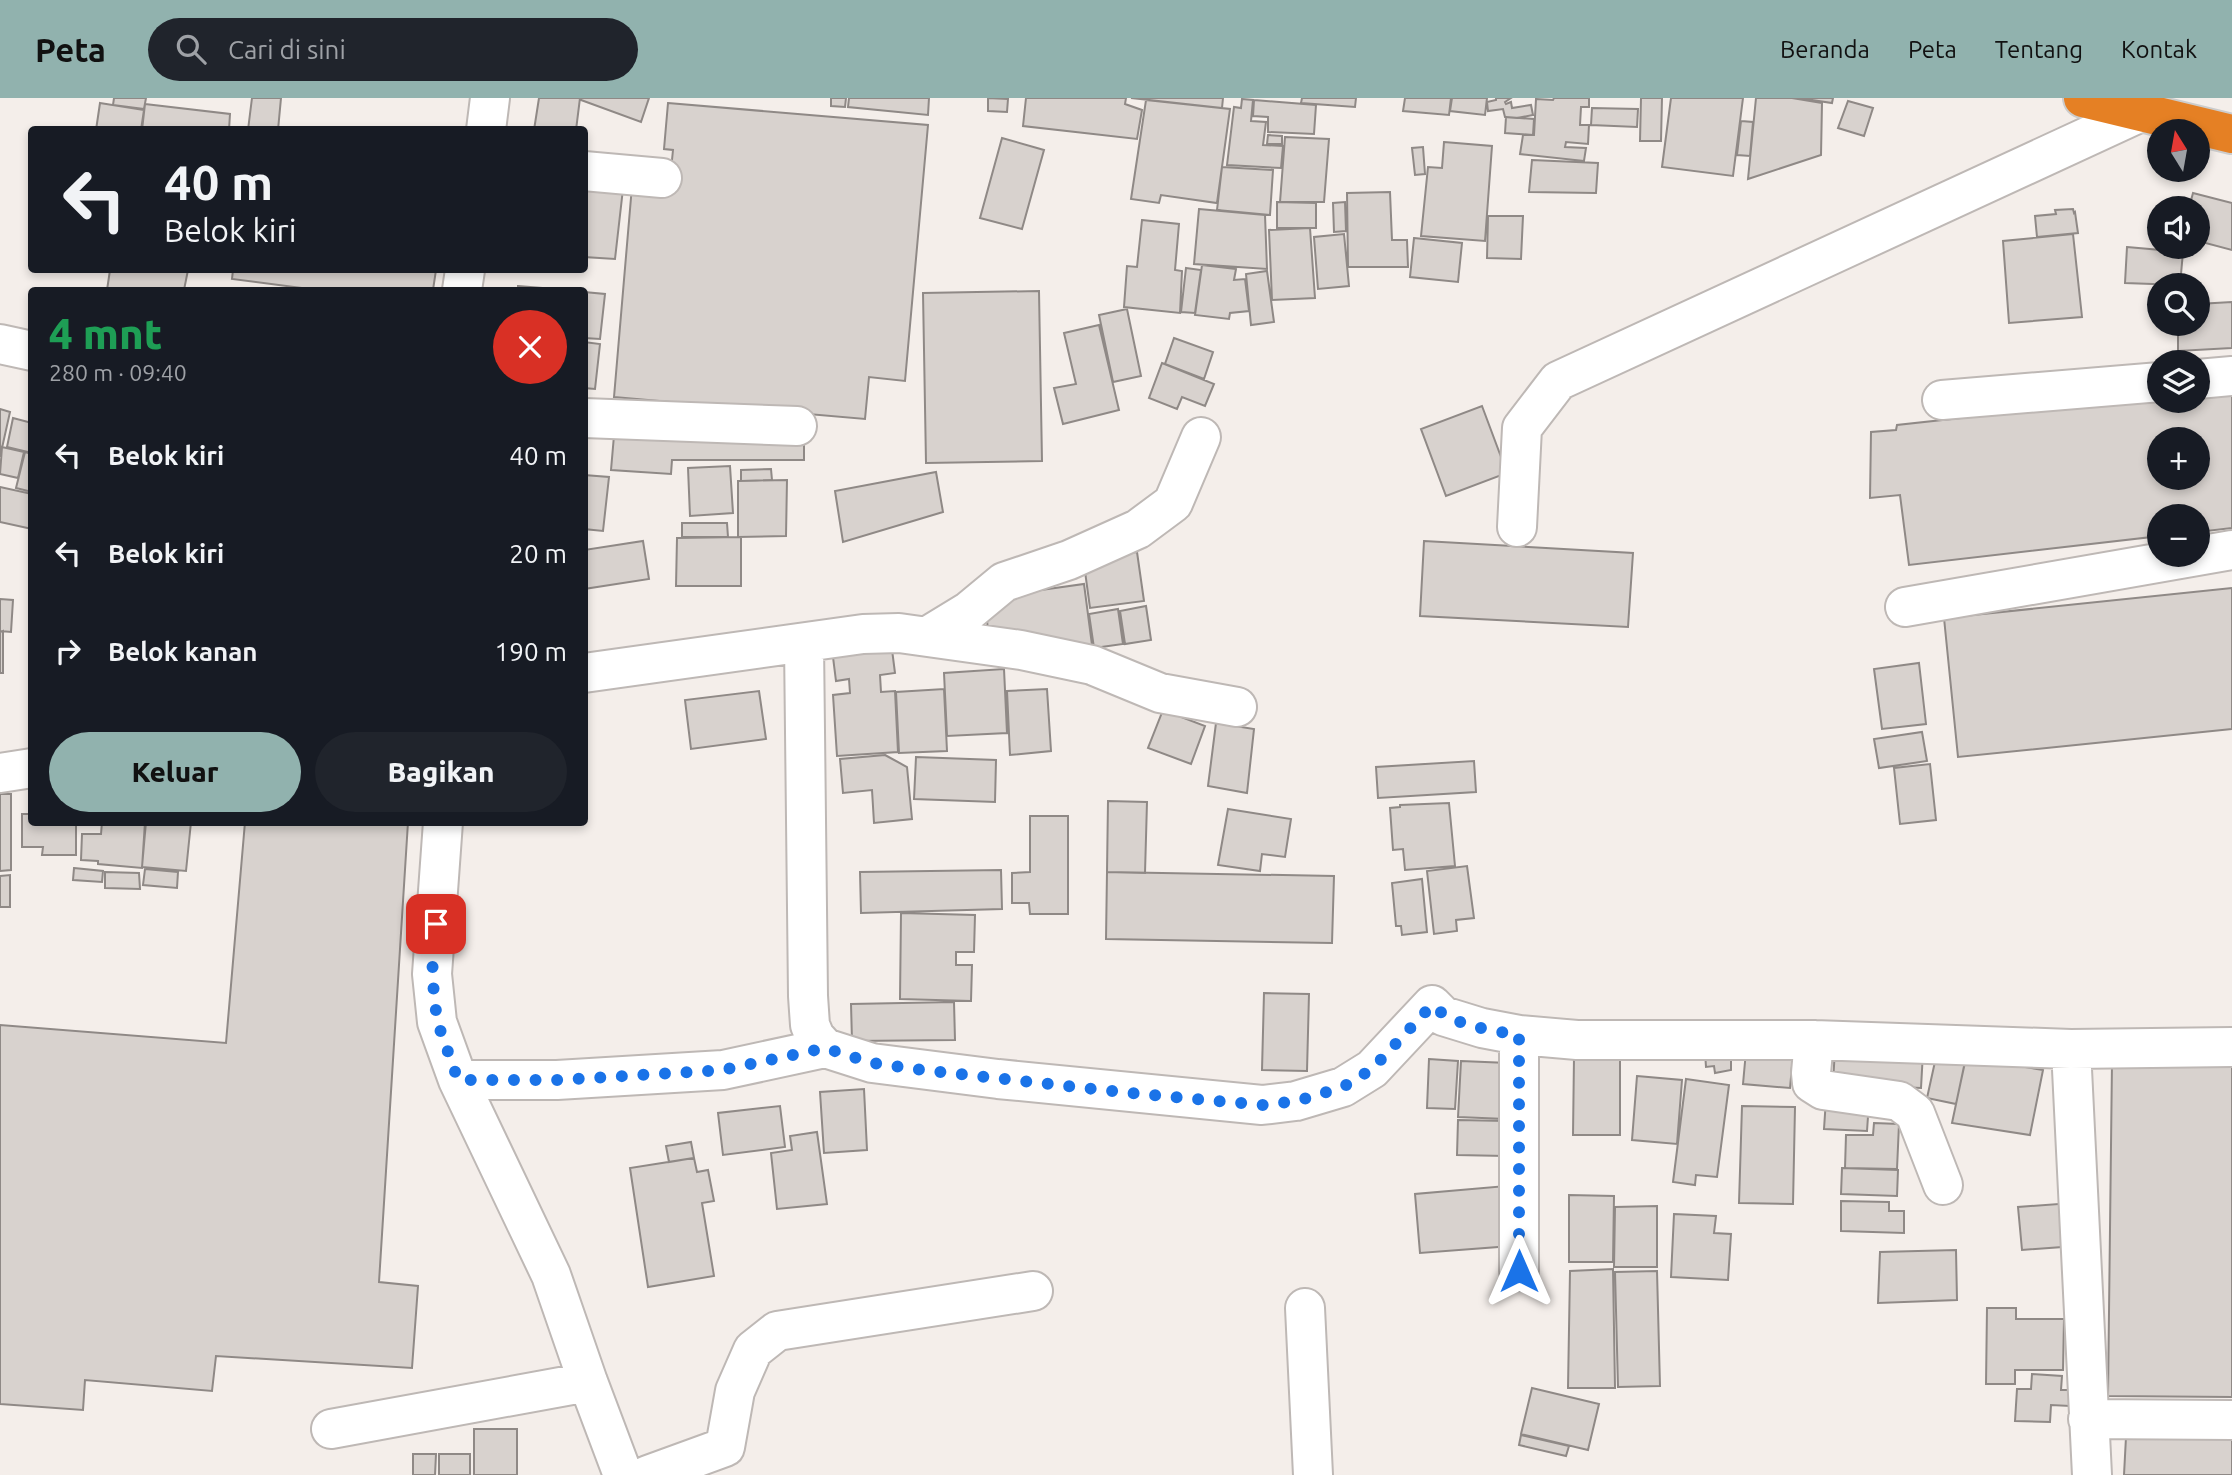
<!DOCTYPE html>
<html lang="id">
<head>
<meta charset="utf-8">
<style>
	:root { --surface:#171b24; --page:#20242c; --text:#f1f3f6; --muted:#9ea1a6; --accent:#91b2ae }
	body { margin:0; font-family:Ubuntu,sans-serif; background:var(--page); color:var(--text); height:100vh; display:flex; flex-direction:column; font-size:26px; white-space:nowrap }
	* { box-sizing:border-box; margin:0 }
	p { font-size:23px; color:var(--muted) }
	.icon { flex:none; width:38px; height:38px; fill:none; stroke:currentColor; stroke-width:2; stroke-linecap:round; stroke-linejoin:round }
	.map { position:relative; flex:1; overflow:hidden }
	.panel { position:absolute; left:28px; top:189px; width:560px; height:539px; display:flex; flex-direction:column; background:var(--surface); border-radius:7px; box-shadow:0 4px 10px #0003 }
	.panel>* { flex:none }
	.banner { position:absolute; left:28px; top:28px; width:560px; height:147px; border-radius:7px; box-shadow:0 4px 10px #0003; background:#171b24; color:var(--text); overflow:hidden }
	.needle { width:46px; rotate:349deg }
	.fabs { position:absolute; left:2147px; top:21px; display:grid; gap:14px }
	.fabs a { display:grid; place-items:center; width:63px; height:63px; border-radius:50%; background:var(--surface); box-shadow:0 4px 10px #0003; font-size:35px }
	.pin { position:absolute; display:grid; place-items:center; width:60px; height:60px; color:#fff; margin:-30px; border-radius:14px; box-shadow:0 4px 10px #0006 }
	.me { position:absolute; width:77px; margin:-38px; rotate:0deg; stroke-linejoin:round; filter:drop-shadow(0 0 5px #0008) }
	.turn { display:flex; align-items:center; gap:24px; height:147px; padding:0 21px; font-size:32px }
	.turn .icon { width:91px; height:91px; stroke-width:2.5 }
	.turn b { display:block; font-size:49px; line-height:60px }
	.round { display:grid; place-items:center; flex:none; width:74px; height:74px; border-radius:37px; background:var(--page) }
	.overview { display:flex; align-items:center; justify-content:space-between; height:119px; padding:0 21px }
	h1 { font-size:42px; font-weight:800; line-height:52px; color:#1e9e55 }
	.primary-button { display:flex; gap:14px; margin-top:auto; padding:14px 21px }
	.primary-button a { flex:1; height:80px; border-radius:42px; background:var(--accent); color:#111; font-size:28px; font-weight:800; line-height:80px; text-align:center }
	.primary-button a+a { background:var(--page); color:var(--text) }
	ul { padding:0; list-style:none }
	li { display:flex; align-items:center; gap:21px; height:98px; padding:0 21px }
	li div { flex:1 }
	li b { display:block; font-size:26px }
	li em { font-style:normal }
	header { display:flex; align-items:center; gap:42px; box-sizing:border-box; height:98px; padding:0 35px; background:var(--accent); color:#111 }
	header strong { font-size:33px }
	nav { display:flex; gap:38px; margin-inline-start:auto; font-size:24px }
	.search { width:490px; height:63px; background:var(--page); display:flex; align-items:center; gap:18px; box-sizing:border-box; padding:0 24px; border-radius:38px; color:var(--muted); font-size:26px }
	.map>svg:first-child { display:block }
	.building { fill:#d8d2ce; stroke:#8f8986; stroke-width:2; fill-rule:evenodd }
	.lines { fill:none; stroke-linecap:round; stroke-linejoin:round }
	.minor-casing { stroke:#beb8b5; stroke-width:42 }
	.highway-casing { stroke:#ccc; stroke-width:42 }
	.minor { stroke:#fff; stroke-width:38 }
	.highway { stroke:#e58024; stroke-width:38 }
	.route { stroke:#1a73e8; stroke-width:12; stroke-dasharray:0 21.6 }
</style>
</head>
<body>
<header>
<strong>Peta</strong>
<div class="search"><svg class="icon" aria-label="search" viewBox="0 0 24 24"><circle cx="10" cy="10" r="6"/><path d="M15 15l6 6"/></svg>Cari di sini</div>
<nav><a>Beranda</a><a>Peta</a><a>Tentang</a><a>Kontak</a></nav>
</header>
<div class="map">
<svg width="2232" height="1377" viewBox="0 0 2232 1377">
	<rect width="100%" height="100%" fill="#f4eeea"/>
	<!-- building -->
	<path class="building" d="M114 0H146L144 11 113 7Z
		M252 0H281L278 32H248Z
		M539 0H580L576 32H534Z
		M581 0H649L641 24 581 2Z
		M831 0H846L845 9 831 8Z
		M849 0H929L928 17 848 9Z
		M988 0 1008 1 1007 14 988 13Z
		M1026 0H1126L1125 6 1142 12 1137 41 1023 28Z
		M1131 0H1223L1222 10Z
		M1302 0H1356L1355 9 1301 5Z
		M1405 0H1451L1449 17 1403 13Z
		M1452 0H1487L1485 17 1450 13Z
		M1496 0H1511L1505 4 1506 6 1511 4 1512 10 1531 7 1533 17 1517 20 1505 19 1503 11 1488 13 1487 4 1496 2Z
		M1554 0H1589V9H1581L1580 27H1589L1588 46 1566 44 1565 49 1586 50 1584 63 1520 56 1523 37H1534L1536 1 1553 2Z
		M1641 0H1662L1661 43H1640Z
		M1671 0H1743L1733 78 1662 69Z
		M1756 0H1792L1822 5 1821 57 1748 81Z
		M1799 0H1833L1832 5Z
		M1242 1 1253 2 1251 23 1266 24 1263 47 1283 48 1281 70 1227 67 1234 9 1241 10Z
		M1146 2 1230 11 1217 105 1161 97 1159 105 1131 101Z
		M1254 2 1316 7 1314 36 1268 34V19L1253 18Z
		M1848 3 1873 10 1864 38 1838 30Z
		M100 5 144 12 141 32H96Z
		M668 5 928 27 905 283 869 279 865 321 614 299 632 88 669 92 673 52 664 51Z
		M145 6 230 16 229 32H142Z
		M1592 10 1638 11 1637 29 1591 27Z
		M1506 19 1534 21 1533 37 1505 35Z
		M1741 23 1753 24 1750 58 1737 57Z
		M1268 37 1282 38V46H1267Z
		M1285 39 1329 41 1324 104H1280Z
		M1002 40 1044 52 1022 131 980 120Z
		M1444 44 1492 48 1485 143 1421 138 1428 69 1442 70Z
		M1423 49 1425 76 1415 77 1412 50Z
		M1532 62 1598 65 1596 95 1529 94Z
		M1222 69 1273 72 1270 117 1217 112Z
		M584 79 624 82 615 161 584 159Z
		M1390 94 1392 142H1407L1408 169H1348L1347 95Z
		M2193 95 2232 105V152L2198 143V110H2189Z
		M1277 104 1316 105V130H1277Z
		M1345 104 1346 133 1334 134 1333 105Z
		M1199 111 1265 117 1267 171 1194 166Z
		M2073 111 2074 115 2075 114 2078 135 2037 139 2035 118 2056 116 2055 112Z
		M1488 118H1523L1521 161 1487 160Z
		M1142 122 1179 126 1175 172 1182 173 1180 215 1124 209 1127 168 1137 169Z
		M1310 130 1315 200 1272 202 1269 132Z
		M1344 136 1349 188 1318 191 1314 139Z
		M2073 136 2082 219 2009 225 2003 143Z
		M1414 140 1462 145 1458 184 1410 179Z
		M2127 149 2183 154 2180 187 2125 185Z
		M1202 167 1236 171 1234 182 1245 181 1249 213 1230 215 1229 221 1195 217Z
		M1186 170 1201 172 1195 215 1181 214Z
		M110 172H188L184 192 149 190V192H107Z
		M233 172H436L433 192H317L232 181Z
		M1267 173 1274 224 1251 227 1246 176Z
		M518 188 567 192H518Z
		M1039 193 1042 363 926 365 923 195Z
		M584 194 605 196 600 241 584 240Z
		M2232 204V250L2178 253V226H2198V206Z
		M1127 211 1141 278 1113 284 1099 217Z
		M1099 227 1119 312 1063 326 1054 290 1076 286 1064 235Z
		M1174 240 1213 254 1204 281 1165 266Z
		M584 244 600 246 595 291 584 290Z
		M1162 265 1214 286 1205 308 1182 299 1177 311 1149 300Z
		M2232 290V430L2198 434V418H2160V438L1909 467 1900 397 1870 400 1871 334 1896 332 1897 327 2160 298V303H2198V293ZM2160 341H2198V380H2160Z
		M1482 308 1507 375 1446 398 1421 331Z
		M0 311 10 314 0 359Z
		M13 320 32 325V355L7 349Z
		M615 326 804 343V362H672L671 376 611 372Z
		M2 349 24 354 18 380 0 376Z
		M25 354 32 356V394L16 390Z
		M730 368 733 415 690 418 688 370Z
		M771 371 772 382 741 383V372Z
		M936 374 943 414 843 444 835 393Z
		M584 377 609 379 603 433 584 431Z
		M787 382 786 438 738 439V383Z
		M0 389 32 396V431L0 424Z
		M682 425H727L728 439H682Z
		M741 439V488H676L677 440Z
		M643 443 649 481 584 491V452Z
		M1424 443 1633 455 1628 529 1420 518Z
		M1137 454 1144 503 1090 510 1083 459Z
		M1084 486 1094 562 988 532 985 504 1012 496Z
		M2232 490V631L1958 659 1944 520Z
		M0 501 13 502 11 534 0 533Z
		M1146 508 1151 542 1125 546 1120 513Z
		M1118 511 1123 546 1094 550 1089 516Z
		M3 533V575H0V534Z
		M890 536 895 575 880 577 881 594 895 593 898 654 837 658 833 597 850 595 849 581 836 583 831 543Z
		M1919 565 1926 626 1882 631 1874 571Z
		M1004 571 1007 635 947 638 944 575Z
		M944 591 947 653 899 655 896 594Z
		M1047 591 1051 653 1010 657 1007 593Z
		M759 593 766 641 691 651 685 602Z
		M1163 612 1205 628 1191 666 1148 650Z
		M1216 625 1254 631 1247 695 1208 688Z
		M1922 634 1927 663 1879 670 1874 641Z
		M885 657 907 669 912 721 874 725 872 692 843 695 840 661Z
		M916 659 996 662 995 704 914 701Z
		M1474 663 1476 694 1378 700 1376 669Z
		M1930 666 1936 722 1900 726 1894 670Z
		M0 696H11V772L0 773Z
		M1108 703 1147 704 1145 775 1107 774Z
		M1449 705 1455 768 1405 772 1403 751 1393 752 1390 710 1400 709V707Z
		M1228 711 1291 721 1285 759 1262 756 1260 773 1218 767Z
		M22 716H32V724H76V757H42L43 749H22Z
		M1030 718H1068V816H1030L1029 805H1012V775L1030 774Z
		M102 724H145L142 770 98 766V763L81 762 82 736H101Z
		M146 724H191L186 773 142 769Z
		M245 724H408L379 1184 418 1188 412 1270 216 1258 212 1293 85 1282 83 1312 0 1306V927L226 945Z
		M1467 768 1474 820 1456 822 1457 833 1434 836 1427 773Z
		M74 770 103 773 102 784 73 782Z
		M145 771 178 774 177 790 143 787Z
		M1001 772 1002 811 861 815 860 774Z
		M105 774 139 775 140 791 105 790Z
		M1107 774 1334 778 1332 845 1106 841Z
		M10 777V809H0V778Z
		M1422 781 1427 834 1402 837 1401 828H1396L1392 785Z
		M901 815 975 817 974 854H956V867H972L971 903 900 901Z
		M1264 895 1309 896 1307 973 1262 972Z
		M954 904 955 942 852 943 851 906Z
		M1835 950 1923 954 1921 990 1833 986Z
		M1938 950 1967 955 1956 1006 1927 1000Z
		M1731 952V972L1715 975 1714 968 1706 969 1705 954Z
		M1746 953 1793 957 1790 990 1743 986Z
		M1574 959H1620V1037H1573Z
		M1966 959 2043 972 2030 1037 1952 1025Z
		M1429 961 1458 963 1455 1011 1427 1010Z
		M1461 963 1508 965 1506 1021 1458 1019Z
		M2232 963V1299L2108 1298 2112 964Z
		M1637 978 1682 982 1677 1046 1632 1042Z
		M1686 981 1729 987 1717 1079 1696 1077 1695 1087 1673 1084Z
		M864 991 867 1052 824 1055 820 994Z
		M1826 1001 1869 1004 1867 1033 1824 1031Z
		M780 1008 785 1049 723 1057 718 1015Z
		M1742 1008 1795 1009 1793 1106 1739 1105Z
		M1458 1022 1506 1023 1505 1058 1457 1057Z
		M1874 1025 1899 1026 1897 1071 1845 1070 1846 1037H1873Z
		M817 1034 827 1106 777 1111 771 1055 792 1052 790 1038Z
		M691 1044 694 1060 669 1064 666 1048Z
		M694 1060 697 1074 708 1072 714 1103 702 1105 714 1178 648 1189 630 1070Z
		M1842 1070 1898 1072 1897 1098 1841 1096Z
		M1506 1088 1511 1148 1420 1155 1415 1096Z
		M1569 1097 1614 1098 1613 1164H1569Z
		M1841 1103 1889 1104V1113H1904V1135L1841 1133Z
		M2072 1105 2076 1148 2022 1152 2018 1109Z
		M1657 1108V1169H1614L1615 1109Z
		M1674 1116 1716 1118 1714 1135 1731 1136 1728 1182 1671 1179Z
		M1956 1152 1957 1202 1878 1205 1880 1154Z
		M1613 1171 1615 1290H1568L1570 1173Z
		M1657 1173 1660 1288 1618 1289 1615 1174Z
		M1987 1210H2016V1221H2064L2063 1272H2015V1286H1986Z
		M2032 1276 2062 1278 2061 1292H2071L2070 1308 2051 1307 2050 1324 2015 1323 2017 1291H2031Z
		M1532 1290 1599 1306 1588 1352 1521 1336Z
		M474 1331H517V1377H474Z
		M1521 1337 1569 1348 1566 1358 1519 1347Z
		M2126 1339 2232 1340V1377H2124Z
		M413 1356H436L435 1377H413Z
		M439 1356H470V1377H439Z"/>
	<g class="lines">
		<!-- minor casing -->
		<g class="minor-casing">
			<path id="minor" d="M486 32 490 0
				M584 73 662 80
				M462 192 465 172
				M0 246 32 253
				M2198 281 2232 278
				M1942 302 2160 284
				M584 320 797 328
				M1517 429 1522 330 1558 283 2141 14
				M1905 509 2232 452
				M928 538 969 513 1004 484 1069 462 1138 431 1173 405 1201 339
				M804 545 808 898 810 927 815 939 825 950 872 965 998 981 1262 1007 1296 1003 1343 989 1372 971 1432 907 1443 918 1482 930 1519 937 1577 942H1814L2071 951 2232 949
				M584 575 863 536 899 535 1021 552 1092 567 1160 595 1237 609
				M0 675 32 670
				M443 724 432 876 437 924 458 982 551 1177 588 1284 623 1377
				M1814 942 1811 975 1812 985 1823 992 1899 1003 1915 1015 1943 1087
				M2071 951 2092 1377
				M458 982H557L723 972 825 950
				M1519 1173V937
				M1305 1210 1313 1377
				M2088 1321 2232 1322
				M331 1331 588 1284
				M648 1377 725 1349 735 1293 753 1252 777 1233 1033 1193"/>
		</g>
		<!-- highway casing -->
		<g class="highway-casing">
			<path id="highway" d="M2083 0 2232 36"/>
		</g>
		<!-- minor -->
		<use href="#minor" class="minor"/>
		<!-- highway -->
		<use href="#highway" class="highway"/>
	</g>
	<g class="lines">
		<!-- route -->
		<path class="route" d="M436 826 432 876 437 923 458 982H558L723 972 825 950 872 965 923 972 1130 995 1262 1007 1297 1003 1343 989 1372 971 1432 907C1454 928 1490 932 1519 937V1173"/>
	</g>
</svg>
<div class="fabs">
<a><svg class="needle" viewBox="-14 -14 28 28"><path d="M0-13l5 13h-10z" fill="#e53935"/><path d="M0 13l5-13h-10z" fill="#9ea1a6"/></svg></a>
<a><svg class="icon" aria-label="sound" viewBox="0 0 24 24"><path d="M4 9h4l5-4v14l-5-4H4zM17 9q2 3 0 6"/></svg></a>
<a><svg class="icon" aria-label="search" viewBox="0 0 24 24"><circle cx="10" cy="10" r="6"/><path d="M15 15l6 6"/></svg></a>
<a><svg class="icon" aria-label="layers" viewBox="0 0 24 24"><path d="M12 4l9 5-9 5-9-5zM3 14l9 5 9-5"/></svg></a>
<a>+</a>
<a>−</a>
</div>
<div class="pin" style="left:436px;top:826px;background:#d93025"><svg class="icon" aria-label="arrive" viewBox="0 0 24 24"><path d="M6 21V4h12l-3 4 3 4H6"/></svg></div>
<svg class="me" style="left:1519px;top:1173px" viewBox="-20 -20 40 40"><path d="M0-17L14 15 0 8-14 15z" fill="#1a73e8" stroke="#fff" stroke-width="4"/></svg>
<div class="banner">
<div class="turn"><svg class="icon" aria-label="left" viewBox="0 0 24 24"><path d="M17 20v-9H6M10 6l-5 5 5 5"/></svg><div><b>40 m</b>Belok kiri</div></div>
</div>
<section class="panel">
<div class="overview"><div><h1>4 mnt</h1><p>280 m · 09:40</p></div><a class="round" style="background:#d93025;color:#fff"><svg class="icon" aria-label="close" viewBox="0 0 24 24"><path d="M6 6l12 12M18 6L6 18"/></svg></a></div>
<ul>
<li><svg class="icon" aria-label="left" viewBox="0 0 24 24"><path d="M17 20v-9H6M10 6l-5 5 5 5"/></svg><div><b>Belok kiri</b></div><em>40 m</em></li>
<li><svg class="icon" aria-label="left" viewBox="0 0 24 24"><path d="M17 20v-9H6M10 6l-5 5 5 5"/></svg><div><b>Belok kiri</b></div><em>20 m</em></li>
<li><svg class="icon" aria-label="right" viewBox="0 0 24 24"><path d="M7 20v-9h11M14 6l5 5-5 5"/></svg><div><b>Belok kanan</b></div><em>190 m</em></li>
</ul>
<div class="primary-button"><a>Keluar</a><a>Bagikan</a></div>
</section>
</div>
</body>
</html>
